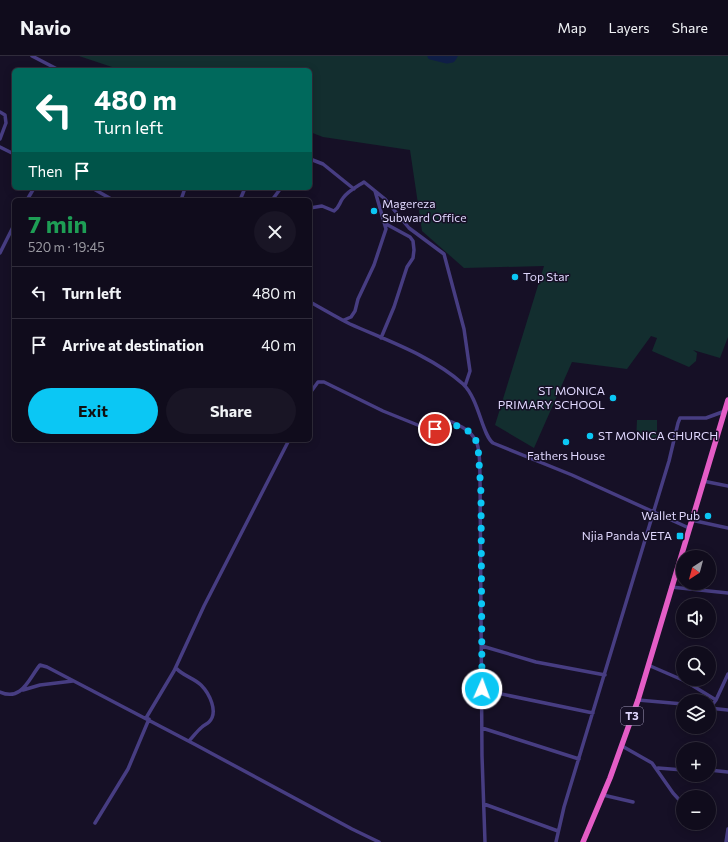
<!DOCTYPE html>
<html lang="en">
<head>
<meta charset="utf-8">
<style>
	:root { --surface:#100c1c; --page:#191525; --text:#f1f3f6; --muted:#9c9ba3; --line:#302c3b; --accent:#0bc7f4 }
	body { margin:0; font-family:Commissioner,sans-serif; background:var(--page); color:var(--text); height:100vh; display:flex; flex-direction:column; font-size:15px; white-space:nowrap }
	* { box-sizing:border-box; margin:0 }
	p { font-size:13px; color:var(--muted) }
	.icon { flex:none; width:22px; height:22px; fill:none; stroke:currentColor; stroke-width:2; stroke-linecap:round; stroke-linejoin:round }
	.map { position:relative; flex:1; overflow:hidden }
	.side { position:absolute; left:12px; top:142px; width:300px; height:244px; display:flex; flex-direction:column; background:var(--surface); border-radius:6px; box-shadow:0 2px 10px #0003,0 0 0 1px var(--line) }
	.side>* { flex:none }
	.top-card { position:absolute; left:12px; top:12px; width:300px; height:122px; border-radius:6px; box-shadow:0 2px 10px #0003,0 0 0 1px var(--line); background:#00695c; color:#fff; overflow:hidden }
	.needle { width:26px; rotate:216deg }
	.tools { position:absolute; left:676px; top:494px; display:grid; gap:8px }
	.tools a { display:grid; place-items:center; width:40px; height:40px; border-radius:50%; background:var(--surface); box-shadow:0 2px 10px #0003,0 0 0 1px var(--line); font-size:20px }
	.pin { position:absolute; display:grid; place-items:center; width:34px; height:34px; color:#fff; margin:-17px; border:2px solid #fff; border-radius:50%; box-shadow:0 1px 4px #0007 }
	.me { position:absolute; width:44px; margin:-22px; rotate:2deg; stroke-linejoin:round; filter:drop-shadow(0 0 3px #0008) }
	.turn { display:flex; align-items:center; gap:14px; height:84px; padding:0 16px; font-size:18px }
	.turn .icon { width:52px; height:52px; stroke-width:2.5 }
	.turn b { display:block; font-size:28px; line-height:34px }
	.then { display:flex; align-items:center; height:38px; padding:0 16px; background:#0003; gap:8px; font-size:15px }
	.round { display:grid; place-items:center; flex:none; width:42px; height:42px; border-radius:21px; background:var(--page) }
	.head { display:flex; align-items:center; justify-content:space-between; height:68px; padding:0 16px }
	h1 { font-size:24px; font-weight:700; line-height:30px; color:#1e9e55 }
	.cta { display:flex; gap:8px; margin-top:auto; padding:8px 16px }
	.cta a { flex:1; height:46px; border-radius:24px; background:var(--accent); color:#111; font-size:16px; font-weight:700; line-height:46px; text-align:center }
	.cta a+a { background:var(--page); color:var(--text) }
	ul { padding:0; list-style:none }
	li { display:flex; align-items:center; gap:12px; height:52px; padding:0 16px; border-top:1px solid var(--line) }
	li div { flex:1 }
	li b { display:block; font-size:15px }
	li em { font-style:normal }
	header { display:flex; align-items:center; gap:24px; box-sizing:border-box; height:56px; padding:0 20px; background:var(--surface); border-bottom:1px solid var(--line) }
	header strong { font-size:19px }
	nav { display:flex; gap:22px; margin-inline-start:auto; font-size:14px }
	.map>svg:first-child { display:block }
	.green { fill:#132e2f }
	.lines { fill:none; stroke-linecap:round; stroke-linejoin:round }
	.river { stroke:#0f1e46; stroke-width:7 }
	.minor { stroke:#473d82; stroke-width:3.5 }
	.trunk { stroke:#e45dc6; stroke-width:5.5 }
	.route { stroke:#0bc7f4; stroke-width:7; stroke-dasharray:0 12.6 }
	.poi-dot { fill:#0bc7f4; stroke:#161026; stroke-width:1.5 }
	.labels { text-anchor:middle; stroke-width:3; stroke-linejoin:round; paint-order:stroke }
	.shield { fill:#161026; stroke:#a39bbc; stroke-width:1 }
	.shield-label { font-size:11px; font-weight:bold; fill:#dfd7fd }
	.poi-label { font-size:12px; fill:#dfd7fd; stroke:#161026; text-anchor:start }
</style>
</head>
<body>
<header>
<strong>Navio</strong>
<nav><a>Map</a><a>Layers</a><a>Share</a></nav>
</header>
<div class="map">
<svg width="728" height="786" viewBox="0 0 728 786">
	<rect width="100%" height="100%" fill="#161026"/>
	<!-- green -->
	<path class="green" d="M79 0H728V281L720 302 693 294 697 297 696 305 689 311 652 295 657 282 651 280 627 313 572 306 534 392 495 369 544 210 464 212 422 175 410 94 323 81 310 76V14H121Z
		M637 364H657V382L636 385Z"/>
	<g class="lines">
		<!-- river -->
		<path class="river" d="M431 0 447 4 452 3 454 0"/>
		<!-- minor -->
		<path class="minor" d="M32 0 59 14
			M0 56 5 59 6 67 0 83
			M0 91 14 98
			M310 103 323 108 354 133
			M92 132 113 144
			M27 144 34 132
			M181 144 185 132
			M240 144 245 132
			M272 144 281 132
			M310 152 322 150 334 155C340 151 339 147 343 142 348 135 358 130 364 126L385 143 409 172 444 198 464 273 470 315 465 330
			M0 197 14 169
			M310 246C323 253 336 261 350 268 388 285 432 300 463 328 479 343 482 379 493 387L572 419 689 472
			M344 264 351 261 355 255 358 243 374 209 386 173 375 135
			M381 282 394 251 407 211 413 202 414 194 413 185 410 181 386 168
			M310 337 318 326H324L383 355 430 374H433L447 365C453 365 457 369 462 371 482 382 479 398 480 419L482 700 485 786
			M703 425 728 430
			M691 464 728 472
			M671 531 728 537
			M482 590 536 606 605 619
			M648 609 685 625 716 644
			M176 612C183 620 194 622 201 629 209 637 219 656 209 666 207 668 204 669 202 671 197 675 193 681 189 685
			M23 634 40 629 73 625
			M482 634 593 657
			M0 636C22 646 29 622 40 609L47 611 196 689 352 773 379 786
			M638 644 683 648
			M709 652 728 654
			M710 652 716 644 728 618
			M146 662 174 615 204 550 289 384
			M482 672 579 703
			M622 690 652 707 673 737 683 748
			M658 712 683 714
			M709 714 728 716
			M603 739 633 746
			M484 748 558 775
			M95 767 128 713 149 663
			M556 786 564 751 669 405 678 367 680 362H706L725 355
			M726 786 728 773"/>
		<!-- trunk -->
		<path class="trunk" d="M583 786 610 722 638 644 728 344"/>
	</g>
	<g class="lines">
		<!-- route -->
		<path class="route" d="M435 373 447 365 468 375 474 380 478 390 481 437 482 633"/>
	</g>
	<!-- markers -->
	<g class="poi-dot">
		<circle cx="374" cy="155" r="4"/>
		<circle cx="515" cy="221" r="4"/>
		<circle cx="613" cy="342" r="4"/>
		<circle cx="590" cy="380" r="4"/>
		<circle cx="566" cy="386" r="4"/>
		<circle cx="708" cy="460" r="4"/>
		<rect x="676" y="476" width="8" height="8" rx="2"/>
	</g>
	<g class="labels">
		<!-- shield labels -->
		<rect class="shield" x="621" y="651" width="22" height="18" rx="3"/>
		<g class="shield-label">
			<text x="632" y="664">T3</text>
		</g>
		<!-- poi labels -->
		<g class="poi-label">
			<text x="382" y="152">Magereza<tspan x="382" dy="14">Subward Office</tspan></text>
			<text x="523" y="225">Top Star</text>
			<text x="605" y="339" text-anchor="end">ST MONICA<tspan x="605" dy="14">PRIMARY SCHOOL</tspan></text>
			<text x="598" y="384">ST MONICA CHURCH</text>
			<text x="566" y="404" text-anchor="middle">Fathers House</text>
			<text x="700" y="464" text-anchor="end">Wallet Pub</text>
			<text x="672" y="484" text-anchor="end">Njia Panda VETA</text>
		</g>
	</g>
</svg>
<div class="tools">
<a><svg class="needle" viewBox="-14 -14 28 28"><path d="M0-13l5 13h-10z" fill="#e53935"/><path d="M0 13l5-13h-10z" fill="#9c9ba3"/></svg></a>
<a><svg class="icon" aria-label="sound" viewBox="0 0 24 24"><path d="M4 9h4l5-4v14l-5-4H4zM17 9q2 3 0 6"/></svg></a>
<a><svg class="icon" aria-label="search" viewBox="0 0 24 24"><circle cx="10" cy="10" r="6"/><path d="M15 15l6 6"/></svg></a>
<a><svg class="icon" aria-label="layers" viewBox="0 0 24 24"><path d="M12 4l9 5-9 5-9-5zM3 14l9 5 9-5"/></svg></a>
<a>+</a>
<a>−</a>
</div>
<div class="pin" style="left:435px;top:373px;background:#d93025"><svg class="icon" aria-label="arrive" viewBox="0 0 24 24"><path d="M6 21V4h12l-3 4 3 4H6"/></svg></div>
<svg class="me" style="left:482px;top:633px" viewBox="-20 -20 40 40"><circle r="17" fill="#0bc7f4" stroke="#fff" stroke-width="3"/><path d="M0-11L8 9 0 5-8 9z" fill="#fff"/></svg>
<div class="top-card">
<div class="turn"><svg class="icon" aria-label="left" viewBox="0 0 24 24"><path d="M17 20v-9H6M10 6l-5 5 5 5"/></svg><div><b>480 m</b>Turn left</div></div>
<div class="then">Then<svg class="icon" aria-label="arrive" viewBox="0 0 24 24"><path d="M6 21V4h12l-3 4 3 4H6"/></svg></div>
</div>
<section class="side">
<div class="head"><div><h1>7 min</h1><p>520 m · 19:45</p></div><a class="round"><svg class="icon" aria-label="close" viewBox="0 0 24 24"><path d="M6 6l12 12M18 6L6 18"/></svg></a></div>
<ul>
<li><svg class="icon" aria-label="left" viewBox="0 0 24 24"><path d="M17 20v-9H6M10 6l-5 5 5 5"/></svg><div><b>Turn left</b></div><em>480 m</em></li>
<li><svg class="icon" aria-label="arrive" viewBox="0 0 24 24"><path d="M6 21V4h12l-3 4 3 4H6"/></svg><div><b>Arrive at destination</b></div><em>40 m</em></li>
</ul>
<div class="cta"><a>Exit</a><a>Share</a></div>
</section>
</div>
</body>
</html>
